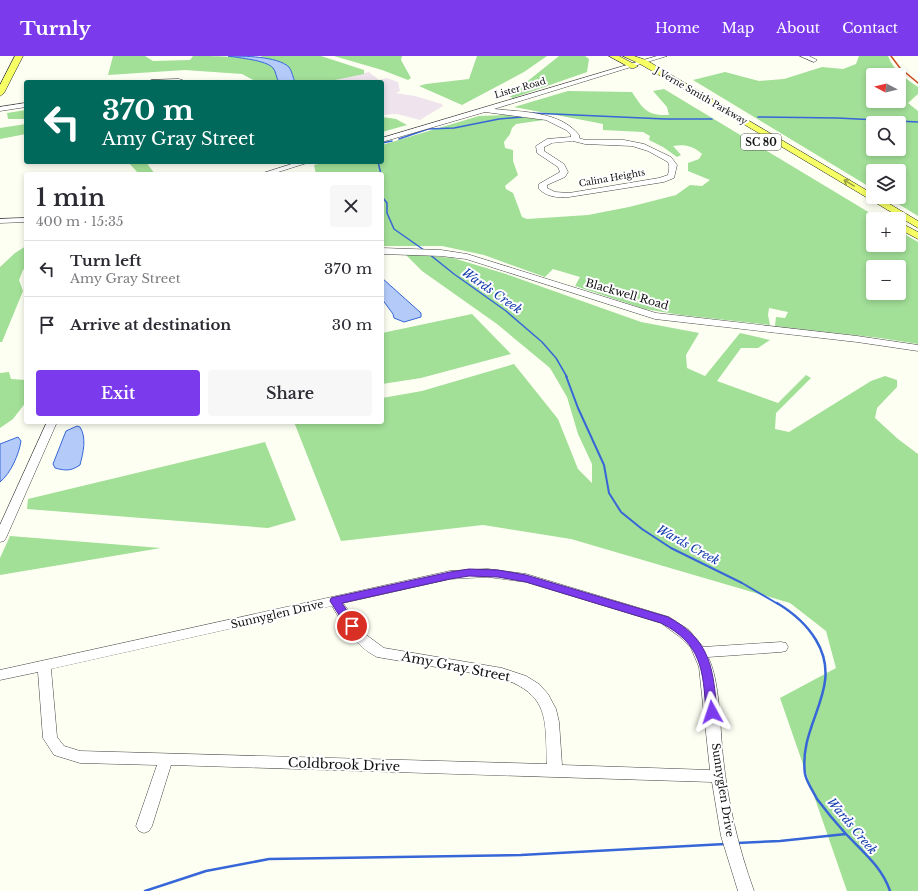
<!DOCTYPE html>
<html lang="en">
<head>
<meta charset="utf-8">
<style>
	:root { --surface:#fff; --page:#f7f7f7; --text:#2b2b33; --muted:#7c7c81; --line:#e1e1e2; --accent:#7c3aed }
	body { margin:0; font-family:"Libre Baskerville",serif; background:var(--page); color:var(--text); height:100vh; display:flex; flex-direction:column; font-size:15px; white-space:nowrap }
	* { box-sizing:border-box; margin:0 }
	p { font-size:13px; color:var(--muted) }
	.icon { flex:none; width:22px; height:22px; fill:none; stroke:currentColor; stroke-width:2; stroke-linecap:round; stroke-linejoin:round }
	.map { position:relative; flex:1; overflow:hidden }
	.panel { position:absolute; left:24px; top:116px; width:360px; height:252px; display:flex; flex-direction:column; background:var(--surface); border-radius:4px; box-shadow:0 2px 6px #0003 }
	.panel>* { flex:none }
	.hud { position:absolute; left:24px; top:24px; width:360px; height:84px; border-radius:4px; box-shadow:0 2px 6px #0003; background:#00695c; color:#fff; overflow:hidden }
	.needle { width:26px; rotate:277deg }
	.buttons { position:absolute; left:866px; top:12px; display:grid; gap:8px }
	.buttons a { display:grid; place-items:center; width:40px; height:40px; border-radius:4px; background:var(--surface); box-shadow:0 2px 6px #0003; font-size:20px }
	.pin { position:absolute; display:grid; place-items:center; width:34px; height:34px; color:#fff; margin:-17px; border:2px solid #fff; border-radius:50%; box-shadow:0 1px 4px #0007 }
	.me { position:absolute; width:44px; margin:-22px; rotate:355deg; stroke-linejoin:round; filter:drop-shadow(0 0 3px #0008) }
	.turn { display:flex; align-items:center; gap:14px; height:84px; padding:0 12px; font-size:18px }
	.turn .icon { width:52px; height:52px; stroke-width:2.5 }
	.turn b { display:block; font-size:28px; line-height:34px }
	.round { display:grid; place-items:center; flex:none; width:42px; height:42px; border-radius:4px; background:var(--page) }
	.headline { display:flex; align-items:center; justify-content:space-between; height:68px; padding:0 12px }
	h1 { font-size:24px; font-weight:600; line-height:30px }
	.primary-button { display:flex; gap:8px; margin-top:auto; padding:8px 12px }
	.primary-button a { flex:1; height:46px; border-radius:4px; background:var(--accent); color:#fff; font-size:16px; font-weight:600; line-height:46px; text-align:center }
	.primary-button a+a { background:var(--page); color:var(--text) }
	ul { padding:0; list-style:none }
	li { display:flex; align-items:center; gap:12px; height:56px; padding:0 12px; border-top:1px solid var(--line) }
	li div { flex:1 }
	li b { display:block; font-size:15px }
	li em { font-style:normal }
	header { display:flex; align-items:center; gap:24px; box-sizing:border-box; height:56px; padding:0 20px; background:var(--accent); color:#fff }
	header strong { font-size:19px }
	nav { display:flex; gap:22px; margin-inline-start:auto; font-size:14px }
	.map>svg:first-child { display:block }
	.industrial { fill:#efe4ed }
	.forest { fill:#a2df97; fill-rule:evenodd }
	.water { fill:#b4cbfa; stroke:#3666d7 }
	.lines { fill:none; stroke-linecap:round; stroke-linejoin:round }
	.stream-far2 { stroke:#3666d7; stroke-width:1.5 }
	.stream-far1 { stroke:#3666d7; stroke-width:2 }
	.stream { stroke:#3666d7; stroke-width:2.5 }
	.minor-casing { stroke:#434343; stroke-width:1 }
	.major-casing { stroke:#212121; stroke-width:1 }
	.minor { fill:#fff; fill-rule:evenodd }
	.major { fill:#f6ff63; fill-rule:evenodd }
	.rail { stroke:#cb491d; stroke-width:1.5 }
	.oneway { stroke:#9a9f42 }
	.route { fill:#7c3aed; stroke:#51269a }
	.labels { text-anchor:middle; stroke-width:4; stroke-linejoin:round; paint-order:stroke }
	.far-street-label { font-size:9px; fill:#101010; stroke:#fff }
	.shield { fill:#fff; stroke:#585858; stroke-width:1 }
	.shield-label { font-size:10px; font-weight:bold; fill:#101010 }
	.street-label { font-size:11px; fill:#101010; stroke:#fff }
	.water-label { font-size:12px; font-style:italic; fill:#0f38ac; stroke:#fff }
	.near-street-label { font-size:13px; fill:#101010; stroke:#fff }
</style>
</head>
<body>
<header>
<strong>Turnly</strong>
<nav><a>Home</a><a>Map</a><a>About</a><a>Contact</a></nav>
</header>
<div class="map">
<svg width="918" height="835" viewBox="0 0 918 835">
	<rect width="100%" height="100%" fill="#fefff3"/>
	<!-- industrial -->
	<path class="industrial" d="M369 16 379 24 387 22 398 26 400 35 396 37 415 40 442 48 443 50 420 64 397 58 382 59V26H325Z"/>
	<!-- forest -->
	<path class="forest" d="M113 0H145L153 5 190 4 193 0C211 0 256 0 271 9 276 13 276 21 279 26H257L242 18 185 14 108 19Z
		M260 0H321L364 14V18L325 26H295L290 12 286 9Z
		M334 0H402L401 4 411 22 408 24 382 14Z
		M477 0H547L524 16 462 49 419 30 426 28 469 23Z
		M559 0H585L589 3 587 16 513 42 509 40Z
		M859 0H888C894 15 905 22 918 31V38L908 47 918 55V160L887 141H899V115H873V133L693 24 725 16 759 25 784 23 822 11 843 13 856 8ZM873 19H899V45H873ZM873 67H899V93H873Z
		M664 33 880 163H873V189H899V175L918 186V288L880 282 775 270 776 261 785 262 788 256 769 252 768 259 770 269 681 259 645 253 575 230 580 221 553 213 545 221 484 199 442 190H382V118H316L314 109 325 106H382V89L479 60 506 59 544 64 516 68 512 72 510 78 504 86 505 92 513 94V105L518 119 505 130 506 133 513 137 522 161 527 163 588 159 629 151 676 139 690 129 702 130 710 124 688 115V107L699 103 702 98C693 90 685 88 673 90L681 99 677 101 663 91 649 84 650 80 643 76 603 74V68L593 66 514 51 568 35 632 36C643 53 647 60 669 59L667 51 653 35ZM873 211H899V237H873Z
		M26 54V63H8L7 57Z
		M382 61 396 63 407 69 382 76Z
		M26 68V78L0 83V72Z
		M128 106H146L155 118H139Z
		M26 190V211L23 214 19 224 23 235 2 286H0V211L15 197Z
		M405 198 453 202 506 218 641 266 699 277 686 299 687 312 705 320 740 277 770 284 758 292H741L717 325 778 347 806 319 811 322 776 357 775 373 789 376 871 325 885 320 897 324V331L877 352 875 362 898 383 918 398V835H847L780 642 836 612 826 575 790 547 571 483 483 469 341 485 294 366H382V342L422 335 514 308 558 363 578 413 592 427V408L578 378 567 341 550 312 497 268 422 215Z
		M472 258 511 298 421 322 382 328V277Z
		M9 316 11 323 26 324V346L13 363 0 372V317Z
		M265 386 296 464 268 472 27 453 28 443Z
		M10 480 161 492 0 519V502Z"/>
	<!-- water -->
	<path class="water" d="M228 0C243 0 277 0 289 11 292 15 293 22 295 26H279C276 22 276 15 273 12 266 4 239 2 228 0Z
		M382 222 421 257V261L404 266 394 262 393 258 382 243Z
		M77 370 80 371C87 382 83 397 80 409 71 415 66 415 55 412L53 408 66 375Z
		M18 381 21 385C19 398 11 417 0 426V388Z"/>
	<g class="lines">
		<!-- stream-far2 -->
		<path class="stream-far2" d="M531 57 665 63H712
			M758 61 837 62 918 66
			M399 83 428 73 454 72 499 63 522 61
			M382 87 392 85
			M378 106 381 118
			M382 131 383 142 387 147V157L394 173 424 194
			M429 198 454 218 506 255 542 286 556 302 567 321"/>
		<!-- stream-far1 -->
		<path class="stream-far1" d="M566 320 578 352 604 409 609 437 621 456 642 473 671 492 742 527 778 548"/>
		<!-- stream -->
		<path class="stream" d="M777 547C792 556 807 569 816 584 845 632 798 667 805 718 807 727 813 735 817 743 826 755 836 767 846 778 863 796 882 811 890 835
			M737 787 780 785 846 778
			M145 835 206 815 269 803 521 799 725 788"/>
		<!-- minor casing -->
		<g class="minor-casing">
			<path id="minor" d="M657 0H667L494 53C522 56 560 55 579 79V82L585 84H624L644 88 671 101 677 109 674 122 664 126 569 141C558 142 547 141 539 133V128L560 116 558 111 537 97 536 90 547 83 571 81V79L566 74 546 64 485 56 382 86V82ZM573 85 585 88 632 90 648 95 668 106C670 110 669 114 668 119L659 122 569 137 555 136 547 132V129L565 121 568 116 564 108 544 95V91L552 87Z
				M800 0H809L817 4 814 6Z
				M179 23 188 26H148L151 24Z
				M26 47V51L0 55V51Z
				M298 106H310L272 118H260Z
				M26 162V166L0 167V163Z
				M382 192 441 194 467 198 656 257 857 280 918 289V295L857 286 655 263 466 203 441 200 382 198Z
				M47 366H57L6 482 4 485 0 486V469Z
				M488 513 526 518 669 561 689 574 703 591 781 586 786 587 788 591 786 595 781 596 708 601C720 624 720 673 723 701 728 747 738 791 754 835H738L721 780 712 726 171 709 152 770 149 775 144 777 139 775 136 770 157 709 80 707 54 699 43 682 38 616 0 624V614L450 515ZM488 521 526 526 661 567 680 581 691 592 699 611 710 714 562 709 559 666 556 653 548 638 539 628 526 620 502 612 384 592 365 578 343 547 450 523ZM332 550C344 570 355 590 377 601L501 622C550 639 545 663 547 708L80 695 64 690 57 681 51 613Z"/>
		</g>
		<!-- major casing -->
		<g class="major-casing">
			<path id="major" d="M15 0H23L4 37 0 40V29Z
				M609 0H619L638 10 634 12H631Z
				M623 0H634L646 4 873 138V141H878L918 165V172L720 54 640 8Z
				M899 166 918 176V183L899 173Z"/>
		</g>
		<!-- minor -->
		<use href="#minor" class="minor"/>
		<!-- major -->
		<use href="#major" class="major"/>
		<!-- rail -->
		<path class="rail" d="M891 0 900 12 918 27"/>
	</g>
	<!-- one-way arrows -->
	<defs><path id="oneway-shaft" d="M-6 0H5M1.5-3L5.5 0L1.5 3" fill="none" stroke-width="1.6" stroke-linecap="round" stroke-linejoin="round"/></defs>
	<use class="oneway" href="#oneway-shaft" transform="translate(849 127) rotate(-149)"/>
	<!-- route -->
	<path class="route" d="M469 513 498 514 526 519 668 561C711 584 713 612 717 656L716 660 712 661 708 660 706 656C703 614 702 588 661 567L526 526 498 521 469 520 450 523 342 547 357 570 356 573H348L330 545 331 542 335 541 450 516Z"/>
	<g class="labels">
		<!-- far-street labels -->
		<g class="far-street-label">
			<text transform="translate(520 32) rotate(-16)" y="3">Lister Road</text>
			<text transform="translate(701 40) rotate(30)" y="3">J Verne Smith Parkway</text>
			<text transform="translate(612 122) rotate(-10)" y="3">Calina Heights</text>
		</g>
		<!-- shield labels -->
		<rect class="shield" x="741" y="78" width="40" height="16" rx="3"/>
		<g class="shield-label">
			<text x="761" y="90">SC 80</text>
		</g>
		<!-- street labels -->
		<g class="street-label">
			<text transform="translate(627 238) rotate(16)" y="4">Blackwell Road</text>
			<text transform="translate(277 558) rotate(-13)" y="4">Sunnyglen Drive</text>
			<text transform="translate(723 734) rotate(81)" y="4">Sunnyglen Drive</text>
		</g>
		<!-- water labels -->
		<g class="water-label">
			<text transform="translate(492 235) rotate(35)" y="4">Wards Creek</text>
			<text transform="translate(688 489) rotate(29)" y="4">Wards Creek</text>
			<text transform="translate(852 770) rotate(50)" y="4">Wards Creek</text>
		</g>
		<!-- near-street labels -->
		<g class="near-street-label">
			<text transform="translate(456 610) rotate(11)" y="5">Amy Gray Street</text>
			<text transform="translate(344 708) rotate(2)" y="5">Coldbrook Drive</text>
		</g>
	</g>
</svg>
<div class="buttons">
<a><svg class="needle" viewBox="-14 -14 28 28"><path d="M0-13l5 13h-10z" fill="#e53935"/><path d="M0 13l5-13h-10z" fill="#7c7c81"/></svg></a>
<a><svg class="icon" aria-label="search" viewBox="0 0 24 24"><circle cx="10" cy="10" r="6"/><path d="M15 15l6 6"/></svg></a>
<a><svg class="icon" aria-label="layers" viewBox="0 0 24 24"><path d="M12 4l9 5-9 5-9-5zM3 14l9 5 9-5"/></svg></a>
<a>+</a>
<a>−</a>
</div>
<div class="pin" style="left:352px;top:570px;background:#d93025"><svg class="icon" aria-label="arrive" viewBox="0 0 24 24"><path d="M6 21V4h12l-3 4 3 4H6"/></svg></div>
<svg class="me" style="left:712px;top:656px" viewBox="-20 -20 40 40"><path d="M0-17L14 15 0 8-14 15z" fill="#7c3aed" stroke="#fff" stroke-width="4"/></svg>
<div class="hud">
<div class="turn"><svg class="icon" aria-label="left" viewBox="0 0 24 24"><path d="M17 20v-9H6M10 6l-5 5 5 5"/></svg><div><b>370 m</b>Amy Gray Street</div></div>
</div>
<section class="panel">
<div class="headline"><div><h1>1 min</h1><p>400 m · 15:35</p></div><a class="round"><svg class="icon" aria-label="close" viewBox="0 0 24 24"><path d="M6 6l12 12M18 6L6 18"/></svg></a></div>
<ul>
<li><svg class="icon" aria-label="left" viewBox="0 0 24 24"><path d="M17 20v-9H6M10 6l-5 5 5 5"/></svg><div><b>Turn left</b><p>Amy Gray Street</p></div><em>370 m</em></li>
<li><svg class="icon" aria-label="arrive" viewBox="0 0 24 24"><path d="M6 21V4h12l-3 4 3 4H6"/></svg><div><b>Arrive at destination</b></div><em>30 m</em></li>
</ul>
<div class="primary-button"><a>Exit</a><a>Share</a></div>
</section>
</div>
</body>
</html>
